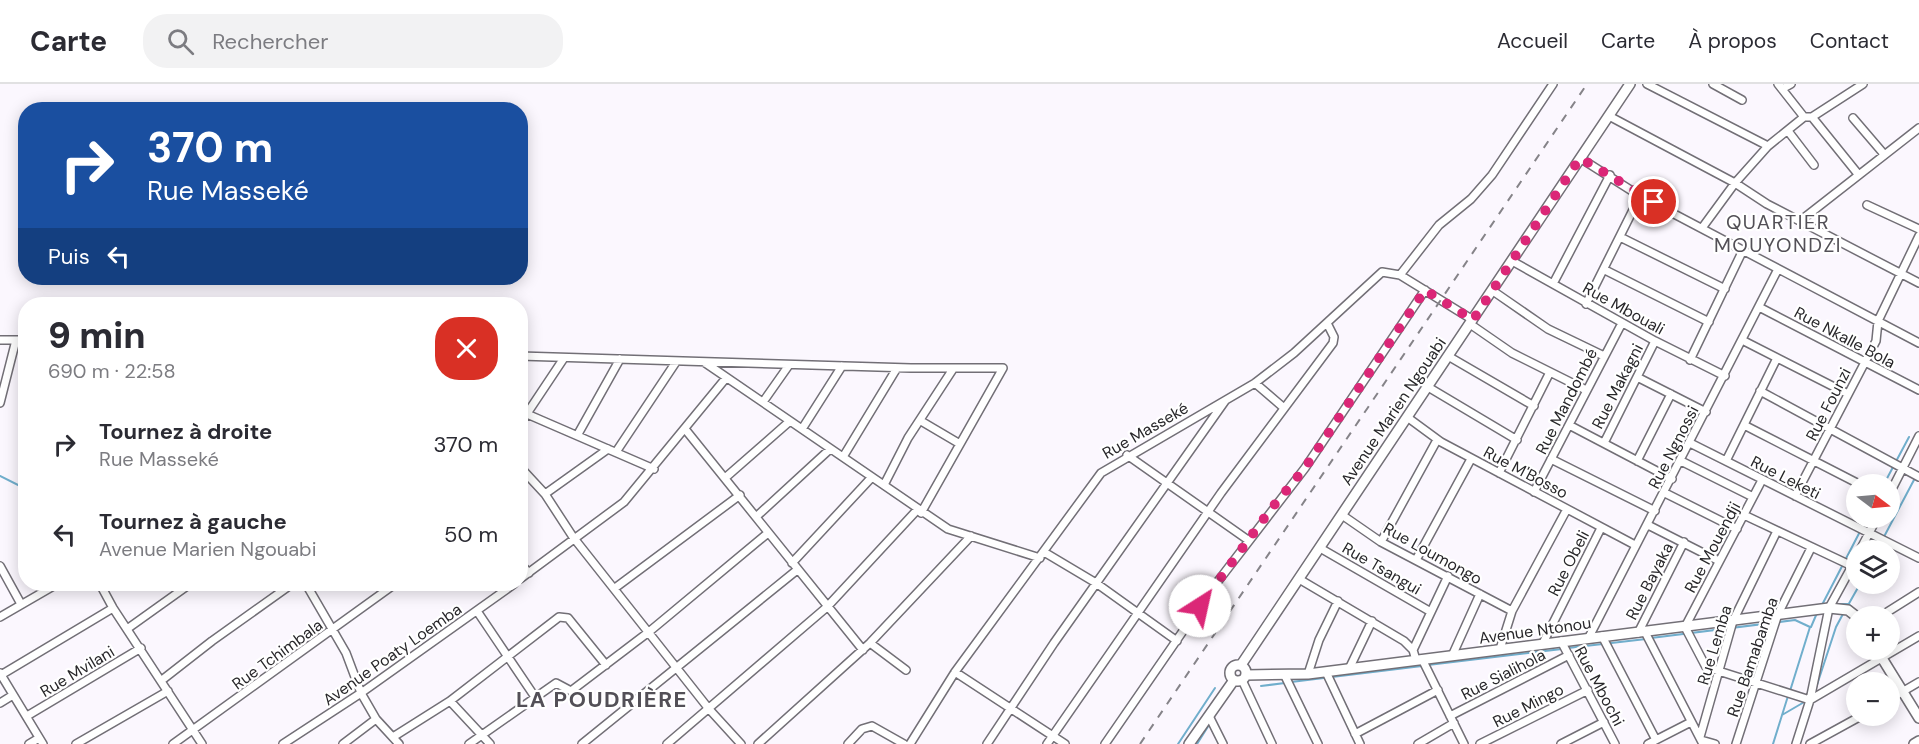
<!DOCTYPE html>
<html lang="fr">
<head>
<meta charset="utf-8">
<style>
	:root { --surface:#fff; --page:#f2f2f3; --text:#2b2b33; --muted:#7c7c81; --line:#e1e1e2 }
	body { margin:0; font-family:"DM Sans",sans-serif; background:var(--page); color:var(--text); height:100vh; display:flex; flex-direction:column; font-size:22px; white-space:nowrap }
	* { box-sizing:border-box; margin:0 }
	p { font-size:20px; color:var(--muted) }
	.icon { flex:none; width:33px; height:33px; fill:none; stroke:currentColor; stroke-width:2; stroke-linecap:round; stroke-linejoin:round }
	.map { position:relative; flex:1; overflow:hidden }
	.drawer { position:absolute; left:18px; top:213px; width:510px; height:294px; display:flex; flex-direction:column; background:var(--surface); border-radius:24px; box-shadow:0 3px 15px #0003 }
	.drawer>* { flex:none }
	.top-card { position:absolute; left:18px; top:18px; width:510px; height:183px; border-radius:24px; box-shadow:0 3px 15px #0003; background:#1a4fa0; color:#fff; overflow:hidden }
	.needle { width:39px; rotate:106deg }
	.controls { position:absolute; left:1846px; top:390px; display:grid; gap:12px }
	.controls a { display:grid; place-items:center; width:54px; height:54px; border-radius:50%; background:var(--surface); box-shadow:0 3px 15px #0003; font-size:30px }
	.pin { position:absolute; display:grid; place-items:center; width:51px; height:51px; color:#fff; margin:-26px; border:3px solid #fff; border-radius:50%; box-shadow:0 2px 6px #0007 }
	.me { position:absolute; width:66px; margin:-33px; rotate:35deg; stroke-linejoin:round; filter:drop-shadow(0 0 4px #0008) }
	.turn { display:flex; align-items:center; gap:21px; height:126px; padding:0 30px; font-size:27px }
	.turn .icon { width:78px; height:78px; stroke-width:2.5 }
	.turn b { display:block; font-size:42px; line-height:51px }
	.then { display:flex; align-items:center; height:57px; padding:0 30px; background:#0003; gap:12px; font-size:22px }
	.round { display:grid; place-items:center; flex:none; width:63px; height:63px; border-radius:24px; background:var(--page) }
	.headline { display:flex; align-items:center; justify-content:space-between; height:102px; padding:0 30px }
	h1 { font-size:36px; font-weight:800; line-height:45px }
	ul { padding:0; list-style:none }
	li { display:flex; align-items:center; gap:18px; height:90px; padding:0 30px }
	li div { flex:1 }
	li b { display:block; font-size:22px }
	li em { font-style:normal }
	header { display:flex; align-items:center; gap:36px; box-sizing:border-box; height:84px; padding:0 30px; background:var(--surface); border-bottom:2px solid var(--line) }
	header strong { font-size:28px }
	nav { display:flex; gap:33px; margin-inline-start:auto; font-size:21px }
	.search { width:420px; height:54px; background:var(--page); display:flex; align-items:center; gap:15px; box-sizing:border-box; padding:0 21px; border-radius:24px; color:var(--muted); font-size:22px }
	.map>svg:first-child { display:block }
	.lines { fill:none; stroke-linecap:round; stroke-linejoin:round }
	.stream { stroke:#70aecc; stroke-width:2 }
	.street-casing { stroke:#726f76; stroke-width:10 }
	.secondary-casing { stroke:#726f76; stroke-width:12 }
	.street { stroke:#fff; stroke-width:7 }
	.secondary { stroke:#fff; stroke-width:9 }
	.rail { stroke:#858388; stroke-width:2; stroke-dasharray:8 8; stroke-linecap:butt }
	.route { stroke:#db2777; stroke-width:10; stroke-dasharray:0 18 }
	.labels { text-anchor:middle; stroke-width:4.5; stroke-linejoin:round; paint-order:stroke }
	.street-label { font-size:16px; fill:#28272a; stroke:#fff }
	.quarter-label { font-size:20px; letter-spacing:1.5px; fill:#535057; stroke:#fff }
	.district-label { font-size:22px; font-weight:bold; letter-spacing:1.5px; fill:#535057; stroke:#fff }
</style>
</head>
<body>
<header>
<strong>Carte</strong>
<div class="search"><svg class="icon" aria-label="search" viewBox="0 0 24 24"><circle cx="10" cy="10" r="6"/><path d="M15 15l6 6"/></svg>Rechercher</div>
<nav><a>Accueil</a><a>Carte</a><a>À propos</a><a>Contact</a></nav>
</header>
<div class="map">
<svg width="1919" height="660" viewBox="0 0 1919 660">
	<rect width="100%" height="100%" fill="#fbf7fe"/>
	<g class="lines">
		<!-- stream -->
		<path class="stream" d="M0 392 26 405
			M1884 400 1909 353
			M1877 466 1915 394
			M1823 519 1867 434
			M1835 520H1849L1853 525
			M1847 523 1860 500
			M1811 543 1817 529
			M1651 554 1795 536 1810 543 1790 607
			M1568 564 1646 555
			M1428 581 1562 565
			M1291 598 1422 582
			M1261 602 1285 599
			M1814 610 1836 543 1844 528
			M1782 631 1806 617
			M1178 660 1215 604
			M1197 660 1214 633
			M1773 660 1788 612"/>
		<!-- street casing -->
		<g class="street-casing">
			<path id="street" d="M1647 0 1768 62
				M1713 0 1742 16
				M1778 0 1804 33
				M1782 5 1791 0
				M1609 32 1735 99 1767 120 1919 199
				M1812 33 1858 90
				M1853 34 1883 69
				M1788 47 1814 81
				M1580 74 1640 112 1919 259
				M1867 121 1919 145
				M1800 137 1919 44
				M1702 144 1735 99 1768 62 1804 33H1812L1863 0
				M1620 153 1725 205
				M1512 177 1655 257 1725 292
				M1605 186 1709 238
				M1400 191 1439 141 1471 115 1492 91 1553 0
				M1554 198 1610 91
				M1493 207 1548 245 1604 272
				M1586 220 1640 112
				M1759 223 1919 306
				M1470 240 1512 269 1586 306
				M0 256H26
				M1742 256 1848 310
				M520 272 911 284H1003L921 429
				M1448 272 1534 322
				M1690 276 1743 166
				M704 278 948 445 1040 474
				M1637 293 1706 328
				M1255 299 1284 324
				M1428 303 1517 356
				M1760 307 1919 393
				M520 316 523 328
				M763 318 789 281
				M0 319 16 256
				M520 327 654 385
				M1407 333 1441 358 1635 461
				M921 337 960 360
				M520 340 564 274
				M1569 341 1672 395
				M1744 341 1859 400
				M685 345 863 566
				M802 345 842 282
				M578 350 620 275
				M1604 359 1655 257
				M1690 359 1919 474
				M616 368 676 278
				M1127 371 1248 456
				M843 373 897 284
				M1551 375 1655 427
				M1637 377 1671 310
				M1681 377 1753 413
				M1726 377 1777 274
				M520 383 545 410 573 453 709 625 741 660
				M1499 389 1550 288
				M725 394 790 337
				M1762 396 1685 543 1706 583 1810 616 1919 552
				M884 401 908 354 953 285
				M1534 408 1622 239
				M1665 409 1737 445
				M1890 409 1919 352
				M545 410 608 365
				M1795 412 1876 257 1878 237 1919 152
				M1342 431 1381 458 1512 527
				M1744 431 1852 482
				M757 432 829 366
				M1648 441 1719 477
				M1381 458 1437 356
				M1320 464 1431 528
				M1860 466 1877 434
				M1044 468 1096 499 1177 557
				M1416 476 1471 375
				M520 479 529 489
				M792 479 872 393
				M0 482 21 520
				M520 495 624 418 726 294
				M1299 495 1404 557 1413 566 1416 576
				M100 500 113 524 202 660
				M306 500 346 569 361 609 376 635 399 660
				M615 504 740 411
				M477 527 535 613
				M1881 532 1919 508
				M0 533 57 500
				M127 545 190 500
				M1645 548 1703 660
				M1638 549 1684 458
				M1602 552 1656 656
				M1589 553 1778 185
				M1561 557 1615 660
				M870 559 906 586
				M1543 559 1601 444
				M1500 565 1512 527 1567 425
				M1413 566 1448 492
				M1452 572 1480 510
				M1422 575 1464 660
				M1349 585 1372 537
				M955 588 1065 660
				M1326 588 1360 660
				M0 589 43 660
				M1308 590 1319 556 1338 517
				M1 591 113 524
				M1285 592 1318 660
				M162 596 212 557 292 500
				M1242 596 1272 660
				M1890 615 1919 598
				M450 617 490 660
				M0 619 13 611
				M27 632 141 564
				M1209 632 1223 660
				M1450 632 1569 571
				M1355 650 1438 606
				M393 653 450 617 559 533 568 534 606 581
				M1700 653 1733 537 1777 447
				M1701 656 1715 660
				M29 660 39 654
				M76 660 168 607
				M173 660 395 500
				M283 660 361 609 514 500
				M343 660 376 635
				M469 660 556 599 571 607 650 547 768 449
				M582 660 797 486
				M667 660 827 523 917 426
				M758 660 870 559 971 452
				M848 660 862 645 872 642 904 660
				M910 660 955 588 1101 389 1255 299 1294 269 1382 188 1400 191 1473 236
				M987 660 1054 559 1225 317
				M1047 660 1221 409 1333 259 1334 253 1327 239
				M1105 660 1212 505 1305 384 1425 206
				M1418 660 1454 639
				M1480 660 1588 606
				M1561 660 1604 638
				M1648 660 1691 638
				M1736 660 1778 530 1811 464
				M1796 660 1810 616 1829 524 1857 473
				M1810 660 1861 632"/>
		</g>
		<!-- secondary casing -->
		<g class="secondary-casing">
			<path id="secondary" d="M1877 566 1919 634
				M1230 589a8 8 0 1 1 16 0a8 8 0 1 1-16 0Z
				M1241 581 1630 0
				M1246 591 1308 590 1829 524 1848 526 1857 533
				M1189 660 1234 596
				M1914 660 1919 657"/>
		</g>
		<!-- street -->
		<use href="#street" class="street"/>
		<!-- secondary -->
		<use href="#secondary" class="secondary"/>
		<!-- rail -->
		<path class="rail" d="M1140 660 1587 0"/>
	</g>
	<g class="lines">
		<!-- route -->
		<path class="route" d="M1200 522 1271 425 1305 384 1425 206 1473 236 1580 74 1654 118"/>
	</g>
	<g class="labels">
		<!-- street labels -->
		<g class="street-label">
			<text transform="translate(1624 224) rotate(29)" y="6">Rue Mbouali</text>
			<text transform="translate(1845 253) rotate(28)" y="6">Rue Nkalle Bola</text>
			<text transform="translate(1617 302) rotate(-63)" y="6">Rue Makagni</text>
			<text transform="translate(1566 317) rotate(-63)" y="6">Rue Mandombé</text>
			<text transform="translate(1828 320) rotate(-63)" y="6">Rue Founzi</text>
			<text transform="translate(1393 327) rotate(-56)" y="6">Avenue Marien Ngouabi</text>
			<text transform="translate(1145 346) rotate(-30)" y="6">Rue Masseké</text>
			<text transform="translate(1673 363) rotate(-63)" y="6">Rue Ngnossi</text>
			<text transform="translate(1526 388) rotate(28)" y="6">Rue M'Bosso</text>
			<text transform="translate(1786 393) rotate(27)" y="6">Rue Leketi</text>
			<text transform="translate(1712 463) rotate(-62)" y="6">Rue Mouendji</text>
			<text transform="translate(1433 469) rotate(29)" y="6">Rue Loumongo</text>
			<text transform="translate(1568 479) rotate(-63)" y="6">Rue Obeli</text>
			<text transform="translate(1382 484) rotate(30)" y="6">Rue Tsangui</text>
			<text transform="translate(1649 497) rotate(-63)" y="6">Rue Bayaka</text>
			<text transform="translate(1535 546) rotate(-8)" y="6">Avenue Ntonou</text>
			<text transform="translate(1714 561) rotate(-73)" y="6">Rue Lemba</text>
			<text transform="translate(277 570) rotate(-36)" y="6">Rue Tchimbala</text>
			<text transform="translate(392 570) rotate(-35)" y="6">Avenue Poaty Loemba</text>
			<text transform="translate(1752 573) rotate(-71)" y="6">Rue Bamabamba</text>
			<text transform="translate(77 587) rotate(-31)" y="6">Rue Mvilani</text>
			<text transform="translate(1503 590) rotate(-27)" y="6">Rue Sialihola</text>
			<text transform="translate(1600 602) rotate(62)" y="6">Rue Mbochi</text>
			<text transform="translate(1528 621) rotate(-27)" y="6">Rue Mingo</text>
		</g>
		<!-- quarter labels -->
		<g class="quarter-label">
			<text x="1778" y="145">QUARTIER<tspan x="1778" dy="23">MOUYONDZI</tspan></text>
		</g>
		<!-- district labels -->
		<g class="district-label">
			<text x="602" y="623">LA POUDRIÈRE</text>
		</g>
	</g>
</svg>
<div class="controls">
<a><svg class="needle" viewBox="-14 -14 28 28"><path d="M0-13l5 13h-10z" fill="#e53935"/><path d="M0 13l5-13h-10z" fill="#7c7c81"/></svg></a>
<a><svg class="icon" aria-label="layers" viewBox="0 0 24 24"><path d="M12 4l9 5-9 5-9-5zM3 14l9 5 9-5"/></svg></a>
<a>+</a>
<a>−</a>
</div>
<div class="pin" style="left:1654px;top:118px;background:#d93025"><svg class="icon" aria-label="arrive" viewBox="0 0 24 24"><path d="M6 21V4h12l-3 4 3 4H6"/></svg></div>
<svg class="me" style="left:1200px;top:522px" viewBox="-20 -20 40 40"><circle r="19" fill="#fff"/><path d="M0-13L10 11 0 6-10 11z" fill="#db2777"/></svg>
<div class="top-card">
<div class="turn"><svg class="icon" aria-label="right" viewBox="0 0 24 24"><path d="M7 20v-9h11M14 6l5 5-5 5"/></svg><div><b>370 m</b>Rue Masseké</div></div>
<div class="then">Puis<svg class="icon" aria-label="left" viewBox="0 0 24 24"><path d="M17 20v-9H6M10 6l-5 5 5 5"/></svg></div>
</div>
<section class="drawer">
<div class="headline"><div><h1>9 min</h1><p>690 m · 22:58</p></div><a class="round" style="background:#d93025;color:#fff"><svg class="icon" aria-label="close" viewBox="0 0 24 24"><path d="M6 6l12 12M18 6L6 18"/></svg></a></div>
<ul>
<li><svg class="icon" aria-label="right" viewBox="0 0 24 24"><path d="M7 20v-9h11M14 6l5 5-5 5"/></svg><div><b>Tournez à droite</b><p>Rue Masseké</p></div><em>370 m</em></li>
<li><svg class="icon" aria-label="left" viewBox="0 0 24 24"><path d="M17 20v-9H6M10 6l-5 5 5 5"/></svg><div><b>Tournez à gauche</b><p>Avenue Marien Ngouabi</p></div><em>50 m</em></li>
</ul>
</section>
</div>
</body>
</html>
